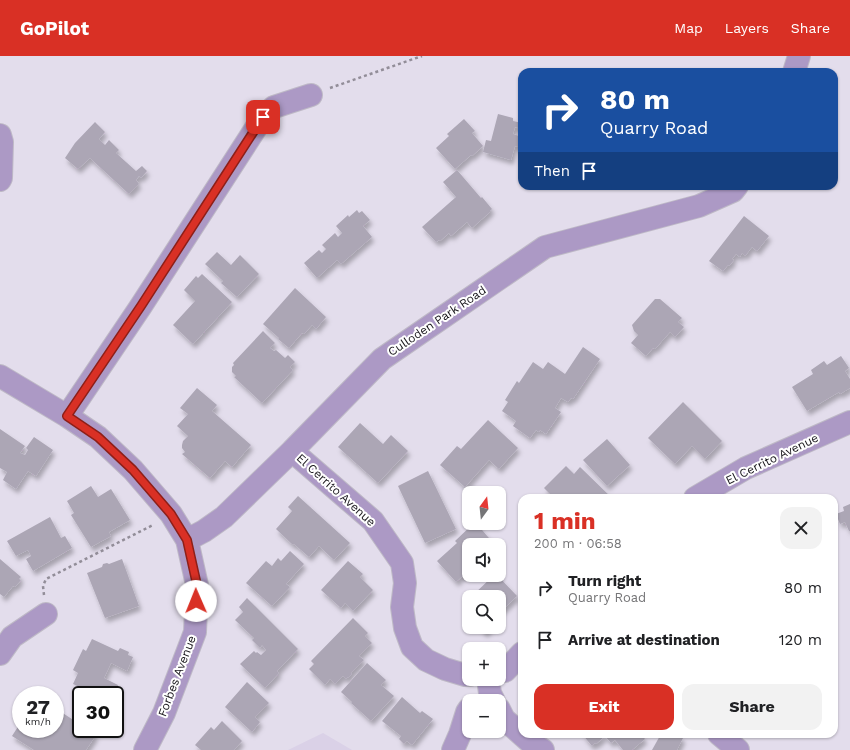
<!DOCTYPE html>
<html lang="en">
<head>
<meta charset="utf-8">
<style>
	:root { --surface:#fff; --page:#f2f2f2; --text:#202124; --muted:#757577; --accent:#d93025 }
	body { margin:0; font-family:"Work Sans",sans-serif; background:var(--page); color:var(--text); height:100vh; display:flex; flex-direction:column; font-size:15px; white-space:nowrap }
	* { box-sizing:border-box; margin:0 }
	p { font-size:13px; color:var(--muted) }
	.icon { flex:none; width:22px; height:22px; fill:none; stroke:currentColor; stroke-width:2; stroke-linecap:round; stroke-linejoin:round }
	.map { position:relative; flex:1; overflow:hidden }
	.sheet { position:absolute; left:518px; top:438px; width:320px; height:244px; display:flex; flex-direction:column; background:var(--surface); border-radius:12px; box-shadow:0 1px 3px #0004 }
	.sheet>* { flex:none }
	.banner { position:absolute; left:518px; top:12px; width:320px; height:122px; border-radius:12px; box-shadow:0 1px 3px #0004; background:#1a4fa0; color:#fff; overflow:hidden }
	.needle { width:26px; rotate:15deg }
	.tools { position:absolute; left:462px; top:430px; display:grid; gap:8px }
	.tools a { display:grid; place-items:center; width:44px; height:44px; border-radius:8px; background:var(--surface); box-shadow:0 1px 3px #0004; font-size:20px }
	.speed { position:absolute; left:12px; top:630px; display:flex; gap:8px; font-size:20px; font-weight:700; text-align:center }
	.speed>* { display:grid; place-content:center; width:52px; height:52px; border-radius:50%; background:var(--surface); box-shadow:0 1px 3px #0004; line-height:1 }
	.speed small { font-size:10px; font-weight:400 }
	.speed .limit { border:2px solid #111; border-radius:6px; background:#fff; color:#111 }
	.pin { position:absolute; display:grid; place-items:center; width:34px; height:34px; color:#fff; margin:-17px; border-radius:8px; box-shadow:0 2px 6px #0006 }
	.me { position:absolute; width:44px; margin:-22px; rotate:359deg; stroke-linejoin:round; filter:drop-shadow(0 0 3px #0008) }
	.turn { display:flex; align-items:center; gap:14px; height:84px; padding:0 16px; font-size:18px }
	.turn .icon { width:52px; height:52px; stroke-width:2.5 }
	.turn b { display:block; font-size:28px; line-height:34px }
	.then { display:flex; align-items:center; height:38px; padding:0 16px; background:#0003; gap:8px; font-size:15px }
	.round { display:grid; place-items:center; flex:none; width:42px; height:42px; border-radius:12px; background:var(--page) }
	.head { display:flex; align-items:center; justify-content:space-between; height:68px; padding:0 16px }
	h1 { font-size:24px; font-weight:700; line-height:30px; color:var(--accent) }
	.button { display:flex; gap:8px; margin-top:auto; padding:8px 16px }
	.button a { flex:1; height:46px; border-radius:12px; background:var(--accent); color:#fff; font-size:16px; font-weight:700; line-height:46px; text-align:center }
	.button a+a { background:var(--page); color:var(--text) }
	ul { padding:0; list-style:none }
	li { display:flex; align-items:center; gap:12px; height:52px; padding:0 16px }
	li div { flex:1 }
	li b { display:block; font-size:15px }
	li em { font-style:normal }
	header { display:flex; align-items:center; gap:24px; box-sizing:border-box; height:56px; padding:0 20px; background:var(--accent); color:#fff }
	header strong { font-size:19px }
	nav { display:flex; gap:22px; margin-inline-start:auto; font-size:14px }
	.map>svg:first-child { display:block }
	.built { fill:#dad1e7 }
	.building { fill:#aca6b5; filter:url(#shadow) }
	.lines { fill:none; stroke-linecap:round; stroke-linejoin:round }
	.minor-casing { stroke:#beb9c6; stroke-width:24 }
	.path { stroke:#928d98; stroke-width:2.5; stroke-dasharray:3 3; stroke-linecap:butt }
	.minor { stroke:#ac99c5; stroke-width:22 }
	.route-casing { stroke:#8d1f18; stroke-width:10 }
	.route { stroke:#d93025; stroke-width:7 }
	.labels { text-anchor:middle; stroke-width:4; stroke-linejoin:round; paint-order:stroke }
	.street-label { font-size:12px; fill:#17151a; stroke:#fff }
</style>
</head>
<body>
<header>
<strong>GoPilot</strong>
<nav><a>Map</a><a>Layers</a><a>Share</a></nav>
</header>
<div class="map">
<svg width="850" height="694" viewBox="0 0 850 694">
	<defs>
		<filter id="shadow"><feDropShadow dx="2.5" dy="4.5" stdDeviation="2" flood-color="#0004"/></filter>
	</defs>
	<rect width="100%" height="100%" fill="#e3ddec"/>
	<!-- built -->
	<path class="built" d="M323 677 352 694H288Z"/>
	<!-- building -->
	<path class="building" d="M498 58 513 62V65L522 67V73L515 71 513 78 522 81V92L515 90 511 104 483 96 486 84 491 85Z
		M464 63 475 75 472 77 483 90 472 100 471 99 455 113 436 92 449 80 447 78Z
		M95 66 105 76 99 83 105 89 109 84 119 94 116 97 136 115 142 110 147 115 141 122 139 120 136 124 139 128 129 138 90 102 78 113 65 102 75 87Z
		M457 114 481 142 482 141 492 153 490 155V156L472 172 467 166 451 180 449 177 440 185 439 184 436 186 422 171 456 141 443 126Z
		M357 154 359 157 362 155 370 164 363 170 372 181 341 208 337 204 317 222 304 207 319 194 322 197 326 193 322 189 335 177 338 181 342 177 336 170 348 159 349 161Z
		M744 160 769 180 757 195 752 191 745 200 742 197 740 201 736 198 732 203 734 204 729 210 728 209 723 215 709 205Z
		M217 196 231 209 240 199 259 218 237 241 221 227 223 225 205 208Z
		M202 218 232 246 193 288 173 269 195 245 184 234 196 220 198 222Z
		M295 232 326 261 316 273 312 269 304 278 302 277 289 292 278 283 279 282 263 268Z
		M655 243H660L682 262 678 266 684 271 675 281 670 276 655 293 653 292 646 300 631 287 638 279 634 275 632 269Z
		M263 275 275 287 270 292 274 295 276 294 285 302 288 299 295 306 290 311 293 314 262 347 234 321 236 320 232 316V311L234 309 233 307Z
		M583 291 600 303 573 343 571 342 568 346 561 342 555 352 561 356 546 378 540 374 539 376 536 374 530 382 513 370 516 365 502 355 508 346 505 344 517 325 519 327 533 306 543 313 548 306 565 318Z
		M841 300 849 312 845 315 850 323V332L840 338 839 336 807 355 792 331 813 318 811 314 824 305 827 309Z
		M197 332 217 349 212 355 251 389 232 411 225 405 210 422 182 398 185 396 182 392V389L183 385 188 380 177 370 188 358 180 352Z
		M683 346 722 385 705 403 692 390 675 408 648 382Z
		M488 364 518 392 499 413 489 404 465 431 440 409 457 390 461 393Z
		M360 367 383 388 391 379 408 395 378 427 338 391Z
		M0 373 25 390 20 397 25 399 28 394 26 392 34 381 53 394 36 420 28 415 16 433 3 424 7 416 0 412Z
		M607 383 630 409 607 430 583 404Z
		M566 410 574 418 580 411 612 442H554L544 432Z
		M428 415 456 473 425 487 398 430Z
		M91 430 98 441 111 433 130 464 109 476 111 480 91 491 71 459 74 457 67 445Z
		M298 440 350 487 334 504 319 490 309 501 294 488 293 489 276 473 292 455 288 451Z
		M850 448V475H849L845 466 840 468 836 458 844 455 843 451Z
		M50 461 61 482 65 480 72 492 33 515 26 503 31 500 28 494 16 500 7 485Z
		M474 467H476L495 489H469V514L456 526 437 505 457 487 455 485Z
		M290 495 304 508 286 528 290 531 272 550 246 527 266 505 272 510 278 502 281 505Z
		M0 503 21 521 19 523 21 524 15 531 13 530 4 541 0 538Z
		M122 503 139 550 105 562 87 517 102 511 103 508 107 507 109 508Z
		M348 505 363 518 360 521 373 534 353 555 345 547 341 552 321 534Z
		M494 519H497L517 540 499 557V541H471Z
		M247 542 298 593 277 615 279 617 265 632 240 608 254 595 256 597 257 596 261 599 266 594 262 589 260 592 252 584 254 582 235 564 243 556 239 551Z
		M353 562 368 577 365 580 372 587 359 600 364 604 351 617 352 618 348 622V621L346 623 343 620 335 628 330 623 325 629 309 613 314 608 311 605Z
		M479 571H488L490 573 485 577Z
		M92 583 118 595 120 592 129 596 128 599 133 601 127 615 111 607 104 622 118 629 114 639H84L86 634 73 628 78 617 73 614 83 593 86 595Z
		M367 607 386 624 381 629 394 640 371 665 351 647 352 646 341 636Z
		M247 626 269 647 255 661 260 666 252 676 225 651Z
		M402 641 420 657 422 655 433 663 412 689 407 685 404 688 399 683 401 680 382 665Z
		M55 652 81 669V673H87L96 679 86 694H34L12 680 21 666V673H55Z
		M222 665 242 685 234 694H201L195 689 211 671 214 674Z
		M582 678H641L645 683 632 694H623L615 684 611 687 605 680 596 688 595 687 592 690Z
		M661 678H676L683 682 677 694H652Z"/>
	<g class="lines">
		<!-- minor casing -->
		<g class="minor-casing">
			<path id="minor" d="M794 16 799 0
				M0 79 2 86 1 122 0 124
				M0 320 67 360 98 381 133 414 171 458 187 484 197 529 195 576 164 657 145 694
				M67 360 141 250 263 61 274 51 311 39
				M292 395 373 465 402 507 405 527 402 551 405 572 412 591 426 604 445 613 465 619H469
				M695 442 746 412 850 366
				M187 484 204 475 224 461 292 395 382 303 545 191 699 150 733 135 737 130
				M0 598 12 581 46 558
				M499 616 505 615 522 597
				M488 623 490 637 494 645
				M499 653 504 663 530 686 543 694
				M719 678 738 694
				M453 694 460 678 467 656 469 653"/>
		</g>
		<!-- path -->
		<path class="path" d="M330 32 422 0
			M44 539 43 530 46 523 153 469"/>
		<!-- minor -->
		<use href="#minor" class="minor"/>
	</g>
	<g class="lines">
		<!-- route casing -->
		<g class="route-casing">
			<path id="route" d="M196 545 197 529 187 484 171 458 133 414 98 381 67 360 141 250 263 61"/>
		</g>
		<!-- route -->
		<use href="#route" class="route"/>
	</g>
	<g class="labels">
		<!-- street labels -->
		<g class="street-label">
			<text transform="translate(437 265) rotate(-34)" y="4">Culloden Park Road</text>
			<text transform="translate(772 403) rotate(-26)" y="4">El Cerrito Avenue</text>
			<text transform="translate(336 434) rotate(42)" y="4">El Cerrito Avenue</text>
			<text transform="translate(177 620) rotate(-69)" y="4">Forbes Avenue</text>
		</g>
	</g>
</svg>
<div class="tools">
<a><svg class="needle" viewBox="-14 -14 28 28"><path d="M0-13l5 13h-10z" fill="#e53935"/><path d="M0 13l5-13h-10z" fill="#757577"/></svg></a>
<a><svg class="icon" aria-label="sound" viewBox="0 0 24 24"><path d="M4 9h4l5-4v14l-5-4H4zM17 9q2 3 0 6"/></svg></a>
<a><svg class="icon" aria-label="search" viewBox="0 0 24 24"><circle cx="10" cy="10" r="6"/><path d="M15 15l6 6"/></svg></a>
<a>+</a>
<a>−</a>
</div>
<div class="speed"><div>27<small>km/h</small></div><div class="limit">30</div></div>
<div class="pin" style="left:263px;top:61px;background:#d93025"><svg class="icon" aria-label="arrive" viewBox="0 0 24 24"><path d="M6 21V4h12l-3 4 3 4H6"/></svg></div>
<svg class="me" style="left:196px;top:545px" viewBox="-20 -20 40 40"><circle r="19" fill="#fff"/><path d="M0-13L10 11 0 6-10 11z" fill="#d93025"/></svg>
<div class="banner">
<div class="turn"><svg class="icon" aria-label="right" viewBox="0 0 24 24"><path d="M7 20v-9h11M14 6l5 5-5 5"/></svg><div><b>80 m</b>Quarry Road</div></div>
<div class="then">Then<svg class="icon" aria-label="arrive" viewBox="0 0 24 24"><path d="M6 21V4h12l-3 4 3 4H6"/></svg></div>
</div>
<section class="sheet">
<div class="head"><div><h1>1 min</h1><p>200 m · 06:58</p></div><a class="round"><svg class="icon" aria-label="close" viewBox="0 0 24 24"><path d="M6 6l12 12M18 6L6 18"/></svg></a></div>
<ul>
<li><svg class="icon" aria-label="right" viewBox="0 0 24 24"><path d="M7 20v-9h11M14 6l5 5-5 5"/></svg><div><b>Turn right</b><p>Quarry Road</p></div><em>80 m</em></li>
<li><svg class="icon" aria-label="arrive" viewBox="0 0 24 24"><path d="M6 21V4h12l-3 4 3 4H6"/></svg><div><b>Arrive at destination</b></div><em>120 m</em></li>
</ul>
<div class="button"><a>Exit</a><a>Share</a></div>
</section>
</div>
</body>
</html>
